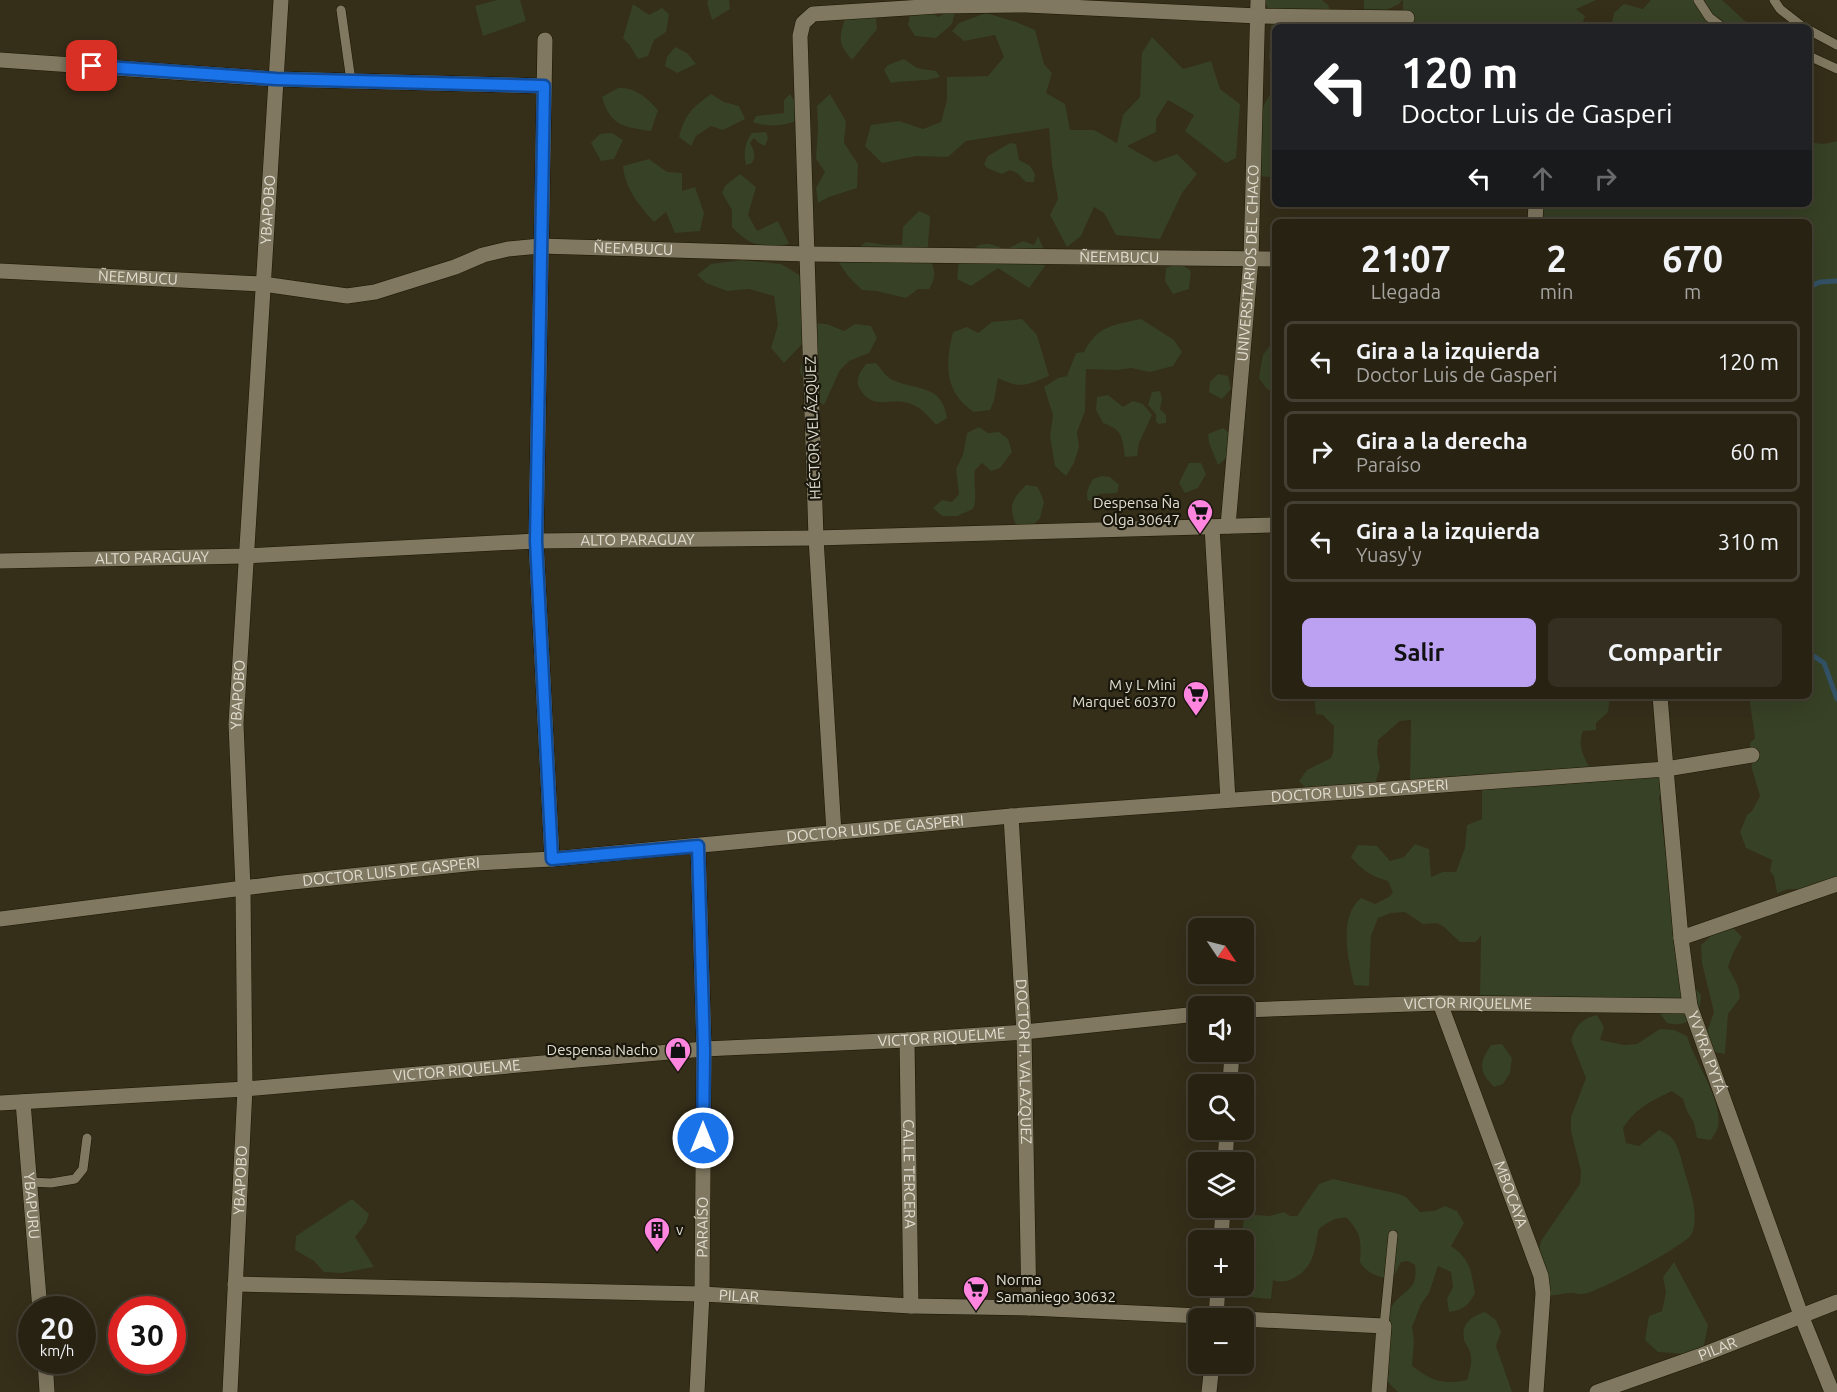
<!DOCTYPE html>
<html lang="es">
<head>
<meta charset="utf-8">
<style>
	:root { --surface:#282213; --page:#342f21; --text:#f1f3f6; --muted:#a5a4a0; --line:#443f33; --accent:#bca0f2 }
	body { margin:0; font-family:Ubuntu,sans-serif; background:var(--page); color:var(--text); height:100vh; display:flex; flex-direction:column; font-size:22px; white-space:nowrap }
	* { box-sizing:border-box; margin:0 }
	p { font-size:20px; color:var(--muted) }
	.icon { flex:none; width:33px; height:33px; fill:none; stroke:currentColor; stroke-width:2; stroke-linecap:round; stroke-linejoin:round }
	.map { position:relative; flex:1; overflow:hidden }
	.details { position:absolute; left:1272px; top:219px; width:540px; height:480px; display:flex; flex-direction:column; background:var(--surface); border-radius:9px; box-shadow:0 6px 24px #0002,0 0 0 2px var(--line) }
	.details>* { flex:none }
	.hud { position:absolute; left:1272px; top:24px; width:540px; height:183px; border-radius:9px; box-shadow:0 6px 24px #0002,0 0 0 2px var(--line); background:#202124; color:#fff; overflow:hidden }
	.needle { width:39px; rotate:125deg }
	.controls { position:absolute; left:1188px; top:918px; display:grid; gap:12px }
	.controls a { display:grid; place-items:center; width:66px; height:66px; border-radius:9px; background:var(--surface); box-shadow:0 6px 24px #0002,0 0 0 2px var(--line); font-size:30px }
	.speed { position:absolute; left:18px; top:1296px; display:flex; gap:12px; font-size:30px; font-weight:700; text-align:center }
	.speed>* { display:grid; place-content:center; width:78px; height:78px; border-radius:50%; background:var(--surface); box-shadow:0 6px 24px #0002,0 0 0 2px var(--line); line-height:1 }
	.speed small { font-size:15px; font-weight:400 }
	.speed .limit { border:9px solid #d22; background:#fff; color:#111 }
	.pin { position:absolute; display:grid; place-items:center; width:51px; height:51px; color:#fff; margin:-26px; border-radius:12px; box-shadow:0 3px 9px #0006 }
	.me { position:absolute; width:66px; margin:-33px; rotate:0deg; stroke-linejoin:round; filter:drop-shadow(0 0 4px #0008) }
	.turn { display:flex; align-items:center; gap:21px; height:126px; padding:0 30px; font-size:27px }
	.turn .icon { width:78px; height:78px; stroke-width:2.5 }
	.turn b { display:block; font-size:42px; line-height:51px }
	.lanes { display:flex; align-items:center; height:57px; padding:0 30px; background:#0003; justify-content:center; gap:30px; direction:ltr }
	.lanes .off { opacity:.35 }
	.eta { display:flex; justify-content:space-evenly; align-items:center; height:102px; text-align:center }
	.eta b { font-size:36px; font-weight:700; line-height:42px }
	.button { display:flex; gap:12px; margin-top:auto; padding:12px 30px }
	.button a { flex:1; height:69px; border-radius:9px; background:var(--accent); color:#111; font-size:24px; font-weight:700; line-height:69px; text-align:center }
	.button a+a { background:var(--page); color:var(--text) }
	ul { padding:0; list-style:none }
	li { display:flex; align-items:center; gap:18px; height:81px; margin:0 12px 9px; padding:0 18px; border:3px solid var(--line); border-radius:9px }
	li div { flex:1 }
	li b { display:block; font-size:22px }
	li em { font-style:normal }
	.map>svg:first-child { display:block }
	.green { fill:#374125 }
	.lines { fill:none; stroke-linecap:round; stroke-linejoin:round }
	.stream { stroke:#335266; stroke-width:5 }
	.service-casing { stroke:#1c1603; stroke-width:10 }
	.minor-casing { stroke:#1c1603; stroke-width:16 }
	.tertiary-casing { stroke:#1c1603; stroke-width:16 }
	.service { stroke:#807860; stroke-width:9 }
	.minor { stroke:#807860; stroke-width:15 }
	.tertiary { stroke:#807860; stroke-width:15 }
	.route-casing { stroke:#114b97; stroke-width:15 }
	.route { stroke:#1a73e8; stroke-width:10 }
	.labels { text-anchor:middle; stroke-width:4.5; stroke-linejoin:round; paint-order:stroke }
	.street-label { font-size:15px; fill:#e1ddd0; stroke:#1a170d }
	.poi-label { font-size:15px; fill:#e1ddd0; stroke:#1a170d; text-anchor:end }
</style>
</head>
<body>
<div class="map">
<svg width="1837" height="1392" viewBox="0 0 1837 1392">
	<rect width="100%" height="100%" fill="#352e19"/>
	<!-- green -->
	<path class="green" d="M497 0H520L526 21 483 36 475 6Z
		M708 0H729L730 9 712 20 707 3Z
		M1264 0H1322L1328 5 1337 27H1275V64L1269 59 1272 16Z
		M1364 0H1402L1399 4 1364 21Z
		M1403 0H1596L1576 9 1585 16 1581 27H1403Z
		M1651 0H1722L1745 21 1757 26 1773 27H1611L1614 13 1624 4 1643 9Z
		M633 4 649 15 662 8 669 14 666 32 654 40 648 56 638 59 629 44 623 38Z
		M924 4 938 17 956 8 952 24 936 38 915 36 908 25 910 14Z
		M875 10 877 29 852 60C837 42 839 38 846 16Z
		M986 13 1016 22 1035 30 1044 64 1052 73 1046 93 1065 104 1070 130H1094L1117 143 1123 115 1140 97 1142 53 1152 37 1183 69 1211 61 1220 89 1240 104 1236 158 1226 163 1185 131 1194 115 1168 100 1156 119V132L1127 146 1155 162 1177 154 1197 174 1182 193 1160 239 1116 235 1104 213 1094 207 1081 236 1067 247 1050 215 1058 199 1052 164 1049 128 966 141 948 157 916 156 882 163 865 146 871 125 899 121 923 129 941 122 947 100V77L988 76 1004 57 995 35 964 41 952 31 959 23Z
		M675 47 687 53 696 64 677 73 665 66 667 57Z
		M904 59 917 68 936 71 940 77C923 82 908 80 891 83L884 70 888 65Z
		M618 88C636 87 647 98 658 110L651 131C624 127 610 126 602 97Z
		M1275 88V165L1271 177 1258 176C1258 145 1252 114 1275 88Z
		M711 94 724 102 739 106 745 119 723 130 711 126 696 136 691 146 679 137C685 114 692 108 711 94Z
		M790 94C797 103 798 112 794 122 781 126 765 127 753 122L756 116 784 113V100Z
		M830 94 846 121 844 143 858 164 857 188 829 197 818 203 816 188 825 172 816 159 818 128 817 106Z
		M766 132 768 138 765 146 759 143 754 138 750 143C754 150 756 156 752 163L746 165C743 154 745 142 752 133Z
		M612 133 623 140 614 159 601 161 591 143 600 134Z
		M1809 141C1818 145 1828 144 1837 141V878L1804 889H1788L1777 893 1774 876 1770 871 1772 860 1746 848 1740 832 1747 815 1752 811 1760 796 1752 769 1750 743 1755 738 1749 696H1809V222H1531L1532 204H1809Z
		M1010 143 1016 144 1019 160 1030 166 1035 174 1034 182H1026L1017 173 1010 170 1002 174 987 168 984 164 988 156Z
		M649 159 667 172 682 173V191L695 187 704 213 700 231 675 233 666 212 654 222C639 205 625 189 623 166Z
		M740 174 756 187 748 215 757 231 778 221 789 244C762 249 750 246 732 227V210L722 193 725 186Z
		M919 211 930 216C930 227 928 236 928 246 927 265 942 267 929 289H918L906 298 876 291 862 290 848 276 839 263 866 242 885 245H902L903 227Z
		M1038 236 1044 250 1045 266 1029 288 998 268 971 286 957 279 959 261C976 245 983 238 1005 250L1023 241 1034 245Z
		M743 260 781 264 808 280 804 342 784 363 771 348 778 325 774 296 749 289 727 291 706 283 697 275 711 264Z
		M1180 263 1191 271 1189 289 1173 294 1165 281 1166 268Z
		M1022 319 1037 335 1049 376C1025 386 1021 389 998 378L994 401 990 410 974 412C944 392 945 364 953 332L967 327 978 333 992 322Z
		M1141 319 1174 340 1182 352 1173 366 1150 372 1131 368 1117 370 1086 369 1085 411 1077 432 1079 447 1074 463 1066 476 1055 466 1050 436 1053 415 1044 387 1058 378 1067 376 1076 353 1084 352C1098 325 1114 325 1141 319Z
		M814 323 827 324 844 331 855 324 871 326 877 338 869 353 849 361 840 370 824 405 812 398 800 372 805 347Z
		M1275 339V393L1267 389 1259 378 1263 355Z
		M876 363C881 369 886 377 893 380 918 391 942 384 947 418L936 425C928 416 922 408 911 404 891 396 873 412 860 389 854 380 861 371 866 364Z
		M1218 374 1228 376 1231 389 1222 399 1209 392 1210 382Z
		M1160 391 1162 399 1160 409 1166 415V423L1159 424 1156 421V414L1148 405 1152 392Z
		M1108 395 1123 407 1133 401 1143 404 1152 415 1139 443 1137 456 1125 457C1122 437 1123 430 1103 423L1096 410 1097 397Z
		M979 427 988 433 999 432 1008 439 1012 452 1000 468 991 471 982 463 975 470C973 484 978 497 973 509L957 516H942L933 508 942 500 952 502 959 494 956 469 963 455 967 433Z
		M1223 428 1234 437 1231 454 1218 465 1209 443 1208 434Z
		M1189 463H1201L1206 474 1198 488 1185 493 1179 483Z
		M1102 476 1110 477 1119 485 1117 493 1099 494 1095 500 1088 501C1085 492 1089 486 1093 479Z
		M1026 485 1038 487 1044 502 1040 518 1029 529 1017 527C1008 507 1011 500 1026 485Z
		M1314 696H1610L1608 712 1596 723V730L1583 731C1578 744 1582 753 1588 765L1601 769 1651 772 1662 778 1667 785 1659 797 1680 981 1691 984 1701 995C1701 1017 1687 1028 1667 1023L1659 1012 1480 1000 1481 935 1476 942H1460L1444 927 1437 923 1423 924 1405 912 1391 913 1378 918 1371 936 1369 986 1354 985C1348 959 1338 917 1361 898L1375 904 1389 897 1393 893 1388 881C1372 877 1362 870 1351 857L1358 845 1377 846 1390 861 1404 857 1415 844 1429 849 1431 877 1443 872H1456L1465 848 1467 825 1482 819V788L1480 776 1410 780 1411 720 1400 721 1378 740 1377 754 1380 767 1375 785 1309 791 1299 781 1307 770 1331 758 1333 753 1334 726 1323 715 1316 714Z
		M1732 927 1742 937 1733 953 1728 967 1738 986 1740 998 1728 1014 1725 1054 1714 1052 1707 1032 1714 1012 1702 963 1701 945 1714 933Z
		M1597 1015 1604 1027 1600 1040 1624 1045 1637 1044 1660 1029 1674 1030 1687 1036C1695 1063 1723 1100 1718 1127 1717 1131 1713 1136 1711 1140L1697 1138 1694 1123 1687 1111 1683 1099 1672 1091C1651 1101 1636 1108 1623 1128L1626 1143 1639 1146 1659 1130C1663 1132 1668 1134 1671 1137 1680 1146 1682 1165 1686 1176 1691 1192 1700 1219 1691 1235 1684 1246 1597 1293 1583 1294 1578 1295 1574 1292 1569 1293 1559 1294 1553 1296 1542 1296L1535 1268 1541 1241 1580 1184 1581 1171 1571 1131V1117L1586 1078 1571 1040C1576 1025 1582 1019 1597 1015Z
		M1502 1044 1512 1058 1510 1073 1503 1084 1494 1087C1478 1071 1479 1063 1491 1045Z
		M1333 1179 1399 1194 1406 1197 1420 1212 1434 1211 1445 1206 1457 1211 1464 1223 1451 1246C1471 1260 1471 1271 1475 1293 1467 1307 1465 1309 1449 1312L1447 1299 1453 1287 1451 1272 1438 1266 1429 1293 1421 1304 1412 1327 1414 1341 1412 1366C1433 1381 1441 1385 1467 1380 1470 1371 1473 1361 1470 1352 1469 1347 1464 1343 1464 1339 1461 1323 1472 1316 1485 1312L1496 1320 1501 1332 1496 1346 1512 1392H1398C1394 1388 1388 1383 1386 1378 1378 1363 1384 1314 1395 1302 1408 1287 1418 1289 1415 1265L1408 1261 1401 1262 1395 1274 1389 1279C1377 1276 1367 1274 1360 1262 1361 1240 1362 1235 1347 1218 1336 1217 1328 1222 1319 1229 1316 1239 1316 1249 1312 1258 1307 1273 1288 1286 1273 1280L1271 1299 1237 1296 1238 1286H1244V1240H1242L1244 1214 1270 1216 1284 1212 1290 1216H1297L1319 1184Z
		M352 1199 369 1214 366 1223 355 1237 374 1267 342 1273 324 1272 314 1261 295 1250 296 1236Z
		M1674 1262 1708 1325 1702 1355 1658 1352 1645 1340 1649 1316 1662 1311 1666 1292 1663 1277Z"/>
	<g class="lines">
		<!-- stream -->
		<path class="stream" d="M1809 287 1820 282 1837 281
			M1809 653 1824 663 1837 699"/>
		<!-- service casing -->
		<g class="service-casing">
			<path id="service" d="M1698 0 1709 17 1722 27
				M1774 0 1780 9 1803 27
				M341 10 351 81
				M1809 30 1837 45
				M1809 56 1837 69
				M30 1182 51 1183 75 1179 83 1169 87 1138
				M1384 1326 1393 1235"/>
		</g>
		<!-- minor casing -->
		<g class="minor-casing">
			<g id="minor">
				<path d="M545 40 536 541 552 859"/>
				<path d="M0 60 276 79 544 86"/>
				<path d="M1535 222 1536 204"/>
				<path id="s1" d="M0 271 263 284 347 296 375 292 455 267 483 255 508 249 540 246 807 254 1275 259"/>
				<path id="s2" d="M1228 526 1251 259 1258 0"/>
				<path d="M1212 527 1228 800"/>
				<path id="s3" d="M0 561 246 556 536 541 816 538 1275 525"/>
				<path d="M1660 696 1666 769 1752 755"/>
				<path id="s4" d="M1011 816 1024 1032 1029 1308"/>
				<path d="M834 833 816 538 800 36 803 23 813 14 938 6 1026 5 1258 16 1407 18"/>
				<path id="s5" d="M1681 938 1690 1006 1801 1315 1832 1392"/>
				<path id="s6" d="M1440 1003 1541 1276 1543 1293 1536 1392"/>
				<path id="s7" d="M1244 1010 1440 1003 1690 1006"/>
				<path id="s8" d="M907 1040 911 1306"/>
				<path d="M1230 1084 1232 1052"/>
				<path id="s9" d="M23 1102 40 1310"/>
				<path id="s10" d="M0 1103 245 1089 704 1049 907 1040 1024 1032 1198 1014"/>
				<path d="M1225 1162 1227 1130"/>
				<path d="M1221 1240 1223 1208"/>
				<path id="s11" d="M235 1284 702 1294 911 1306 1029 1308 1243 1318"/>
				<path d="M1216 1318 1218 1286"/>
				<path d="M1244 1319 1384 1326 1379 1392"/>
				<path d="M45 1360 47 1392"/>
				<path id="s12" d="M697 1392 702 1294 704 1049 698 846"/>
				<path d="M1209 1392 1212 1364"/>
				<path id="s13" d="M1597 1392 1702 1355 1837 1302"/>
			</g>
		</g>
		<!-- tertiary casing -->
		<g class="tertiary-casing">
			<g id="tertiary">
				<path id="s14" d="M0 919 283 883 476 863 552 859 1011 816 1666 769 1681 938 1837 884"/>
				<path id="s15" d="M230 1392 245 1089 243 888 236 724 281 0"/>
			</g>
		</g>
		<!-- service -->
		<use href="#service" class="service"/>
		<!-- minor -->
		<use href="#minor" class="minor"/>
		<!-- tertiary -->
		<use href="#tertiary" class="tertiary"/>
	</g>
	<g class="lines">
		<!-- route casing -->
		<g class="route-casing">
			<path id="route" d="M92 66 276 79 544 86 536 541 552 859 698 846 704 1050 703 1138"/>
		</g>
		<!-- route -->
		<use href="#route" class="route"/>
	</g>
	<!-- icons -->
	<defs>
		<g id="supermarket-pin" transform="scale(1.35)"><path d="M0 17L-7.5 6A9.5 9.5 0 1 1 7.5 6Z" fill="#ff85df" stroke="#1a170d"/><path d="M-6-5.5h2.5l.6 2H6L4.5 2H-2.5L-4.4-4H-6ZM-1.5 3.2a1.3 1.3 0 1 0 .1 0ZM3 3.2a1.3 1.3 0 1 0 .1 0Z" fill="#111"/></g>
		<g id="shop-pin" transform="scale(1.35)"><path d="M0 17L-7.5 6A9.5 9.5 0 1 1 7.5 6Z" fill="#ff85df" stroke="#1a170d"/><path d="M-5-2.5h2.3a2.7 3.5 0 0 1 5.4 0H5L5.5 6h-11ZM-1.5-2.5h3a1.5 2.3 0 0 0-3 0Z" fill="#111"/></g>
		<g id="building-pin" transform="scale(1.35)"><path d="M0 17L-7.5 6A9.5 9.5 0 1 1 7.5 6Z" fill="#ff85df" stroke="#1a170d"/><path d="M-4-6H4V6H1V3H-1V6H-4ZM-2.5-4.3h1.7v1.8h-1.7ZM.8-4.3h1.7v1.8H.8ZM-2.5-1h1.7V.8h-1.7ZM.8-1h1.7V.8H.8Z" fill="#111"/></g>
	</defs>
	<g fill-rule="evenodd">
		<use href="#supermarket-pin" x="1200" y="512"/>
		<use href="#supermarket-pin" x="1196" y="694"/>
		<use href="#shop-pin" x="678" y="1050"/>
		<use href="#building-pin" x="657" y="1230"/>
		<use href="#supermarket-pin" x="976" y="1289"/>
	</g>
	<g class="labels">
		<!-- street labels -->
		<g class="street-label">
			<text dy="5" stroke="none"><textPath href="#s15" startOffset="1184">YBAPOBO</textPath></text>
			<text dy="5" stroke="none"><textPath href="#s1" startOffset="642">ÑEEMBUCU</textPath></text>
			<text dy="5" stroke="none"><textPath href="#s1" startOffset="1128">ÑEEMBUCU</textPath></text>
			<text dy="5" stroke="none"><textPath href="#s2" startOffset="264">UNIVERSITARIOS DEL CHACO</textPath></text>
			<text dy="5" stroke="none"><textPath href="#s1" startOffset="138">ÑEEMBUCU</textPath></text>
			<text transform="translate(813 428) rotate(-92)" y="5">HÉCTOR VELÁZQUEZ</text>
			<text dy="5" stroke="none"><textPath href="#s3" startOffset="638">ALTO PARAGUAY</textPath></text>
			<text dy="5" stroke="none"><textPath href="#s3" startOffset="152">ALTO PARAGUAY</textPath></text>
			<text dy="5" stroke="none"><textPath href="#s15" startOffset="698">YBAPOBO</textPath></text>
			<text dy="5" stroke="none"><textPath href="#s14" startOffset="1366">DOCTOR LUIS DE GASPERI</textPath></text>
			<text dy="5" stroke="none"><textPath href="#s14" startOffset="880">DOCTOR LUIS DE GASPERI</textPath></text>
			<text dy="5" stroke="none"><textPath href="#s14" startOffset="394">DOCTOR LUIS DE GASPERI</textPath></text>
			<text dy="5" stroke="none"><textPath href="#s7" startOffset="224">VICTOR RIQUELME</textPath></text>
			<text dy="5" stroke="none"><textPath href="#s10" startOffset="944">VICTOR RIQUELME</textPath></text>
			<text dy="5" stroke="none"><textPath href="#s5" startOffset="118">YVYRA PYTÁ</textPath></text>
			<text dy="5" stroke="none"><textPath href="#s4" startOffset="246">DOCTOR H. VALAZQUEZ</textPath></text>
			<text dy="5" stroke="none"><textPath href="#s10" startOffset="458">VICTOR RIQUELME</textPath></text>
			<text dy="5" stroke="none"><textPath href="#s8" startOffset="134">CALLE TERCERA</textPath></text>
			<text dy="5" stroke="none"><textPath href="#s15" startOffset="212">YBAPOBO</textPath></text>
			<text dy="5" stroke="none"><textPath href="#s6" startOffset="204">MBOCAYA</textPath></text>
			<text dy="5" stroke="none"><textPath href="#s9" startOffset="104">YBAPURU</textPath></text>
			<text dy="5" stroke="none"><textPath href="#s12" startOffset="165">PARAÍSO</textPath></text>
			<text dy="5" stroke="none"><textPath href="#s11" startOffset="504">PILAR</textPath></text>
			<text dy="5" stroke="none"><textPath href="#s13" startOffset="128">PILAR</textPath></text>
		</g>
		<!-- poi labels -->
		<g class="poi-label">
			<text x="1180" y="508">Despensa Ña<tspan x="1180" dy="17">Olga 30647</tspan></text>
			<text x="1176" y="690">M y L Mini<tspan x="1176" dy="17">Marquet 60370</tspan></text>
			<text x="658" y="1055">Despensa Nacho</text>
			<text x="676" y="1235" text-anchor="start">v</text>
			<text x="996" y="1285" text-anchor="start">Norma<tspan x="996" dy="17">Samaniego 30632</tspan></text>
		</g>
	</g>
</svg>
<div class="controls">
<a><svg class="needle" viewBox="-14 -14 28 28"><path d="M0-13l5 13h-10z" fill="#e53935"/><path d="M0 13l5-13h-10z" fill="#a5a4a0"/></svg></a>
<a><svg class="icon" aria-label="sound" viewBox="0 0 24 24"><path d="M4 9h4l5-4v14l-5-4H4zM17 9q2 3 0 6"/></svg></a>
<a><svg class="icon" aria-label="search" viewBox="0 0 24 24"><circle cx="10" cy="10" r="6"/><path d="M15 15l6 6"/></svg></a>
<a><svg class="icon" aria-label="layers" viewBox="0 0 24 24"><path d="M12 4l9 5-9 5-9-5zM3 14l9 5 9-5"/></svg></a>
<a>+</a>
<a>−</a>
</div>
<div class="speed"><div>20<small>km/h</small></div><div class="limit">30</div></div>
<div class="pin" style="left:92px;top:66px;background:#d93025"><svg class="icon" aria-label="arrive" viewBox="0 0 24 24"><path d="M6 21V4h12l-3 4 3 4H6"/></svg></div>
<svg class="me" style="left:703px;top:1138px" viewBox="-20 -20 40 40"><circle r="17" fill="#1a73e8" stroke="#fff" stroke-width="3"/><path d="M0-11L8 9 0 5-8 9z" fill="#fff"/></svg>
<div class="hud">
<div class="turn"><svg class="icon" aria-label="left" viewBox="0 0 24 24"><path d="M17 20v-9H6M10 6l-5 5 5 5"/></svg><div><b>120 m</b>Doctor Luis de Gasperi</div></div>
<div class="lanes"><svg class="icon" aria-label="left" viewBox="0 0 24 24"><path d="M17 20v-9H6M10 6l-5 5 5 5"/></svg><svg class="icon off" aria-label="ahead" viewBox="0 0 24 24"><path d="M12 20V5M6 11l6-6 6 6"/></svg><svg class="icon off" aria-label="right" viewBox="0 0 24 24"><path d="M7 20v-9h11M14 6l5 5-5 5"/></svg></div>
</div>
<section class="details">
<div class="eta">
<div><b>21:07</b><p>Llegada</p></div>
<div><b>2</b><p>min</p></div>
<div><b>670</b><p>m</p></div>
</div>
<ul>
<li><svg class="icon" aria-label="left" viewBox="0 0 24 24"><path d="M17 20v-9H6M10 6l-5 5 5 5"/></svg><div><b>Gira a la izquierda</b><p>Doctor Luis de Gasperi</p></div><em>120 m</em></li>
<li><svg class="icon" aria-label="right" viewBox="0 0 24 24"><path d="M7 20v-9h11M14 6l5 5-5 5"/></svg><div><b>Gira a la derecha</b><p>Paraíso</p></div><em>60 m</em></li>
<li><svg class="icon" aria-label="left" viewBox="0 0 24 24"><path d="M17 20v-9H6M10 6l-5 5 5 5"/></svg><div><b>Gira a la izquierda</b><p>Yuasy'y</p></div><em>310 m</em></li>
</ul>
<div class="button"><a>Salir</a><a>Compartir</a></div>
</section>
</div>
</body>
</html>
